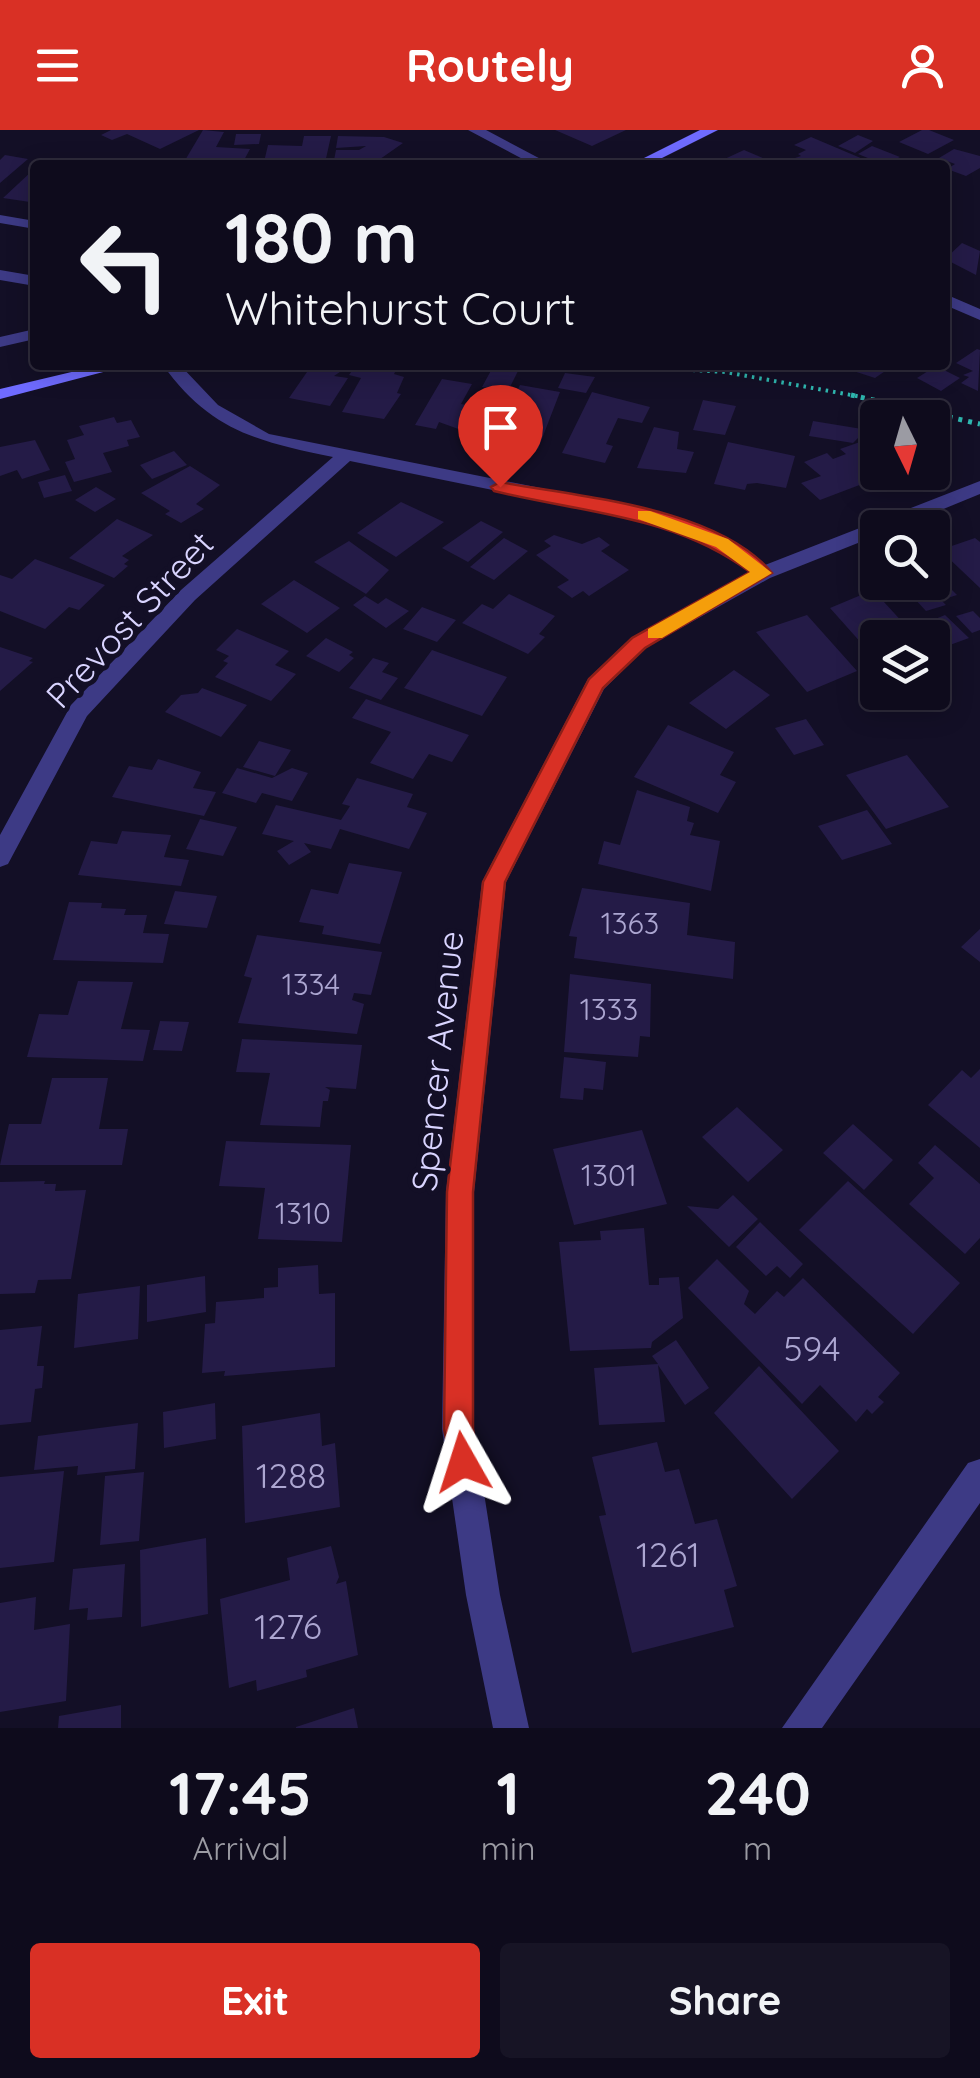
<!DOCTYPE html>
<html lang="en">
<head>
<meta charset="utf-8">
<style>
	:root { --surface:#0e0b1c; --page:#171425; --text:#f1f3f6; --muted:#9b9ba3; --line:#2e2b3b; --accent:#d93025 }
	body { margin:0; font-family:Quicksand,sans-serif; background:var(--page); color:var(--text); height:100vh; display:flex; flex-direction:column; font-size:38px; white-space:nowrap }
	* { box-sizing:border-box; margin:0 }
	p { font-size:32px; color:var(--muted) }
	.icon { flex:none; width:55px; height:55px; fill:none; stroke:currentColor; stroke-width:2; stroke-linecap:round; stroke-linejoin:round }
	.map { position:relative; height:1598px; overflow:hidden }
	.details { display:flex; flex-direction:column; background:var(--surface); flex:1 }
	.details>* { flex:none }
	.hud { position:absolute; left:30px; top:30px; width:920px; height:210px; border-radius:10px; box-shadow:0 5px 25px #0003,0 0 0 2px var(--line); background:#0e0b1c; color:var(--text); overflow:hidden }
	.needle { width:65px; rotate:175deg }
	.tools { position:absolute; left:860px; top:270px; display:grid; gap:20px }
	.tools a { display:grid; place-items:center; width:90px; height:90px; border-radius:10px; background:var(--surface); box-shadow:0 5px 25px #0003,0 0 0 2px var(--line); font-size:50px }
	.pin { position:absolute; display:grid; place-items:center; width:85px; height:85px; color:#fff; margin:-102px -42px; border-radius:50% 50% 50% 0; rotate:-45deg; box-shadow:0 0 10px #0007 }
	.pin .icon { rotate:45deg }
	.me { position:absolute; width:110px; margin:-55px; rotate:354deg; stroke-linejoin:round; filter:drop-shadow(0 0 8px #0008) }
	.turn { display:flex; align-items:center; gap:35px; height:210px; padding:0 30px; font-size:45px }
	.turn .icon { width:130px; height:130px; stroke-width:2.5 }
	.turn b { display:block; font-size:70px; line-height:85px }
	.eta { display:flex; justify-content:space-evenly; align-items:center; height:170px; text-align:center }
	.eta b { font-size:60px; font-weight:800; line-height:70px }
	.action { display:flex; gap:20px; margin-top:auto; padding:20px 30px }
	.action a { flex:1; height:115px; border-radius:10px; background:var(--accent); color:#fff; font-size:40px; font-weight:800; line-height:115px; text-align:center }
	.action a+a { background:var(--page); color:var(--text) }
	header { display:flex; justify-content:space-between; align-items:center; height:130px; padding:0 30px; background:var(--accent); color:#fff; font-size:45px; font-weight:800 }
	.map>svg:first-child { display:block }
	.building { fill:#241b47 }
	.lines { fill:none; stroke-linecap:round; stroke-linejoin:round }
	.path-far1 { stroke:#2fb8b0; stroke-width:4; stroke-dasharray:2.5 5; stroke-linecap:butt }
	.path { stroke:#2fb8b0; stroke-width:5; stroke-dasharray:4 6; stroke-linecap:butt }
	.service { fill:#3d3a85; fill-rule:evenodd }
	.minor { fill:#3d3a85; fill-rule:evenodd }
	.secondary { fill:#6f6bff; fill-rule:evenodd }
	.route { fill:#d93025; stroke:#8d1f18; stroke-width:2.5 }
	.slow { fill:#f59e0b }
	.labels { text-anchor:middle; stroke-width:10; stroke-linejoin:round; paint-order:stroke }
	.number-label { font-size:30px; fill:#aca6d1 }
	.street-label { font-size:35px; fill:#d9d4ff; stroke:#130f26 }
	.near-number-label { font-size:35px; fill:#aca6d1 }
</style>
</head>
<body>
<header><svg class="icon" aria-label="menu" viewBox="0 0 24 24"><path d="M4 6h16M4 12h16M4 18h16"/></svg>Routely<svg class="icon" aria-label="person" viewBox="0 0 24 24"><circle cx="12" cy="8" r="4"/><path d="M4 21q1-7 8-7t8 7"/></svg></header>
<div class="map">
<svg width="980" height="1598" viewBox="0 0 980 1598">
	<rect width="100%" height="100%" fill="#130f26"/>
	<!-- building -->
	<path class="building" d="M111 0H199L160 19 127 4 112 10 101 5Z
		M203 0 224 2 216 17 250 19 242 34 184 32Z
		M555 0H626L592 16Z
		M922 0H929L954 10 928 24 899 12Z
		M236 4H261L259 14 234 15Z
		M858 5 873 11 855 23 838 16Z
		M304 6H331L325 33 264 32 268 15 302 16Z
		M338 6 384 7 403 13 373 34 333 35 336 20H359L366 16 336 18Z
		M811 7 863 29 852 35 783 32 801 26 798 24 806 20 794 15Z
		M872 16 900 27 885 35 858 24Z
		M954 19 980 26V38L966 46 947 39 955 34 939 28Z
		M744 20 779 35 716 33Z
		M5 25 28 29 0 53V30Z
		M32 41 35 68 30 72 3 68Z
		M962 113 980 121 976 145 945 129Z
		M977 219 980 220 978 261 961 253 969 247 963 245 973 241 956 233Z
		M307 235H350L334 246 348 248 330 276 289 268 307 242 303 241Z
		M356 235 396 240 394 244 404 247 397 263 401 264 384 289 342 282 361 248 349 245Z
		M494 235H521L508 261 482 257Z
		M835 235H894L875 248Z
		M936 236 960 248 941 261 917 248Z
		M565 243 595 247 586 263 558 258Z
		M442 249 472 254 461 274 477 277 464 301 439 292 436 299 415 295Z
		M520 255 560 262 538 319 491 310Z
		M592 262 650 277 642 293 618 288 606 314 613 316 605 333 562 323Z
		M703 270 736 276 725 305 693 300Z
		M114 287 117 293 131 290 140 307 127 310 129 316 103 323 112 342 74 352 65 332 75 329 67 310 84 305 79 296Z
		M813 291 862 299 861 305 853 313 809 306Z
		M654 297 679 302 677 319 694 322 686 343 637 338Z
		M35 310 50 340 22 349 17 340 0 346V317Z
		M728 312 795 326 786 358 757 353 747 354 745 360 714 354Z
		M860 312 878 326V342L891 343 820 370 801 353 821 346 804 332 827 323 833 329 846 324 840 319Z
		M174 321 187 335 152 349 140 335Z
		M190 336 220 355 196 374 204 379 181 393 165 384 170 381 141 363Z
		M65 345 72 361 44 368 38 352Z
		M96 357 116 369 95 382 75 370Z
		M401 372 444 392 396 427 357 403Z
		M117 389 153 405 122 426 129 430 124 434 128 436 114 448 69 428Z
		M481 391 503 402 468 432 442 418Z
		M554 405 582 414 599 407 610 415 601 421 629 440 589 466 583 461 572 468 557 457 569 450 536 425 551 416 544 411Z
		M504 408 528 421 494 450 470 437Z
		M975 408 980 412V458L940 420Z
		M349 411 389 440 366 464 314 432Z
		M35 429 105 455 79 480 69 477 45 499 0 481V445L12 449Z
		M932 440 957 465 941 470 946 475 926 481 899 452H932Z
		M294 450 340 478 307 503 261 474Z
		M873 460 917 508H878L863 515 830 478Z
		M509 464 555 486 539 504 545 507 528 524 462 493 482 474 493 479Z
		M365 466 378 474 386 468 409 481 386 498 353 475Z
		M422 477 456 490 437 512 403 499Z
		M973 481 980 488V500L972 503 956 486Z
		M807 485 857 541 807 562 756 502Z
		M945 485 969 508 939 519 932 508 916 497Z
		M237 499 289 521 275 535 296 544 271 571 215 547 228 533 223 531 229 526 216 520Z
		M326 508 353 522 349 525 354 528 339 542 306 526Z
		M0 517 33 528 29 531 33 532 0 561Z
		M432 520 507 547 482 586 404 558Z
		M373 528 389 533 382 542 398 548 381 570 349 558Z
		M734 540 770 565 726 599 689 573Z
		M202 558 247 575 221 607 165 582 181 565 198 563Z
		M366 569 469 605 452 632 429 624 413 649 370 633 391 602 352 588Z
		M806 589 824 615 794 625 775 598Z
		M668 595 734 622 720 645 736 652 718 683 634 647Z
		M259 611 291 620 275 646 243 637Z
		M907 625 949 677 886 699 846 645Z
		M158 629 201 642 193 658 216 662 204 686 112 667 129 636 152 640Z
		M237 638 272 648 292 638 308 643 292 671 262 663 256 673 222 663Z
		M357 648 413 664 407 677 427 683 409 719 340 699 331 719 304 713 311 722 289 735 277 721 294 711 262 704 276 675 341 690 350 676 342 674Z
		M637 660 690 677 687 691 694 693 690 705 720 711 711 761 598 734 604 711 620 715Z
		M867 680 892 714 842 730 818 696Z
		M200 689 237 697 223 726 186 719Z
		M122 701 171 705 164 727 189 730 181 756 78 745 91 711 117 714Z
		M349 733 402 742 380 814 322 804 324 796 299 792 311 759 338 764Z
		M582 758 690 773 687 805 735 812 733 849 574 828 577 807 569 806Z
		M175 761 217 766 207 798 164 794Z
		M69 772 102 773 101 778 126 779 124 785H147L143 803 169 804 163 833 53 830Z
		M980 799V832L961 817Z
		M257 805 382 822 371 865 354 863 352 870 364 874 357 904 238 893 252 848 244 846Z
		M570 844 651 854 650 907 640 906 638 927 564 922Z
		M78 851 133 852 121 899 150 900 143 931 27 927 39 884 68 885Z
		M160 891 189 892 182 921 153 920Z
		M242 909 362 915 356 959 325 957 330 960 328 971H323L320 997 260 995 270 943 236 942Z
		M564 927 606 932 603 960 584 958 583 970 560 968Z
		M980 939V1018L928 975 962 940 971 948Z
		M52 948H108L99 999H128L122 1035H0L9 994H41Z
		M737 977 783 1020 748 1052 702 1007Z
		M853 994 893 1030 864 1060 823 1023Z
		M642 1000 667 1074 574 1095 553 1019Z
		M226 1011 351 1015 342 1112 258 1109 265 1058 219 1056Z
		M935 1015 980 1054V1108L965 1124 909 1074 934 1048 918 1033Z
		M45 1051 44 1054H56L55 1061 86 1060 71 1149 38 1150 35 1163 0 1164V1052Z
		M848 1051 960 1153 913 1204 799 1100Z
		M733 1065 758 1089 729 1117 687 1076 718 1079Z
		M760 1092 803 1134 790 1148 777 1136 766 1146 736 1117Z
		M644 1098 649 1155H659V1148L679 1147 683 1188 652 1212 651 1218 570 1221 559 1112 601 1110 600 1101Z
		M717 1129 749 1161 744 1174 755 1184 777 1161 784 1167 803 1148 900 1243 878 1267 884 1272 872 1284 867 1279 856 1292 820 1255 802 1274 688 1158Z
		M318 1135 319 1164 335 1163V1237L224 1246 225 1241 202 1243 205 1194 215 1193 216 1172 264 1168V1158L278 1157V1138Z
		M205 1146 206 1182 147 1192V1155Z
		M140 1156 138 1209 74 1218 78 1164Z
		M42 1196 37 1236H44L42 1258 35 1259 31 1292 0 1295V1200Z
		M676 1210 709 1258 685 1275 658 1235 665 1292 599 1295 594 1238 658 1234 652 1226Z
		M759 1236 839 1321 792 1369 714 1283Z
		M215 1273 216 1309 164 1318 163 1282Z
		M320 1283 322 1316 335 1313 340 1377 245 1393 242 1296Z
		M138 1293 135 1339 77 1345 78 1336 34 1340 38 1306Z
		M657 1312 665 1342 679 1339 695 1394 717 1389 737 1456 724 1460 734 1497 632 1523 599 1386 606 1385 592 1327Z
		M64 1341 54 1432 0 1438V1347Z
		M144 1342 139 1411 100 1415 105 1346Z
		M206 1408 208 1484 141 1497 140 1420Z
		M331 1416 339 1447 336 1454 346 1451 358 1525 306 1540 307 1547 257 1561 256 1550 229 1558 220 1469 290 1450 287 1428Z
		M125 1434 122 1487 87 1490 88 1478 69 1480 73 1439Z
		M36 1467 34 1500 70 1494 66 1571 0 1582V1473Z
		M121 1575V1598H58L59 1586Z
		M354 1578 358 1598H296V1597Z"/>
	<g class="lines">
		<!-- path-far1 -->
		<path class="path-far1" d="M610 235 725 242 862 267"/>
		<!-- path -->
		<path class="path" d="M851 265 980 294"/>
		<!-- service -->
		<path class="service" d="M0 140 35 146V156L0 150Z
			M35 199V209L0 217V207Z"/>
		<!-- minor -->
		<path class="minor" d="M468 0H486L552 35H534Z
			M0 85 35 91V99L0 93Z
			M945 164 980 179V190L945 175Z
			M163 235H180L218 275 269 304 656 381 729 408 765 435 980 351V364L897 398H878V405L770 448 645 518 604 559 506 752 474 1062V1299L500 1465 529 1598H493L466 1465 442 1299 446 1062 482 752 588 549 631 508 749 442 715 418 651 392 350 331 195 470 87 586 8 734 0 737V705L71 575 181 460 333 327C258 312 209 300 163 235Z
			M980 1329V1373L822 1598H782L968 1333Z"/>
		<!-- secondary -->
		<path class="secondary" d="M700 0H718L648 35H630Z
			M101 235H130L0 269V259Z"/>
	</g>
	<!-- route -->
	<path class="route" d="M500 352C580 367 717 377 772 443L645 518 603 558 505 752 473 1062V1299L478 1332 474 1342 463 1347 453 1342 444 1299 447 1062 483 752 589 549 632 508 750 442C674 385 583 383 494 361L491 357Z"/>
	<!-- slow -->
	<path class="slow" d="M638 381H650L728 409 772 443 662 508H648V499L750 442 716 417 638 389Z"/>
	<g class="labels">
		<!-- number labels -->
		<g class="number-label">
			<text x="630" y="804">1363</text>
			<text x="311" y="865">1334</text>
			<text x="609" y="890">1333</text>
			<text x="609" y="1056">1301</text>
			<text x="303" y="1094">1310</text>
		</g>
		<!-- street labels -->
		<g class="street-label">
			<text transform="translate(130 490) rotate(-47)" y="12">Prevost Street</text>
			<text transform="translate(438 931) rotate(-84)" y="12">Spencer Avenue</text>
		</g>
		<!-- near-number labels -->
		<g class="near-number-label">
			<text x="812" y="1231">594</text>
			<text x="291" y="1358">1288</text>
			<text x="668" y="1437">1261</text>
			<text x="288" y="1509">1276</text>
		</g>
	</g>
</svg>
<div class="tools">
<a><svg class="needle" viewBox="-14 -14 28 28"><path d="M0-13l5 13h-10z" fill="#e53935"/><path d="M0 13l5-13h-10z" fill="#9b9ba3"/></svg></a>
<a><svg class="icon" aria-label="search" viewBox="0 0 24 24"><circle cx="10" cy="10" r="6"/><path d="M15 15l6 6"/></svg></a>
<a><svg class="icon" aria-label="layers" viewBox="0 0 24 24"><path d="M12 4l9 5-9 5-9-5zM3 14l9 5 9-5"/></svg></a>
</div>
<div class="pin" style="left:500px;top:357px;background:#d93025"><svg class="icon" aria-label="arrive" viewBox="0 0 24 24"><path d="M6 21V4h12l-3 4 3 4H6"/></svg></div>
<svg class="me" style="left:463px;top:1332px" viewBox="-20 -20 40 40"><path d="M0-17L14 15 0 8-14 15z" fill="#d93025" stroke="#fff" stroke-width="4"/></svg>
<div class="hud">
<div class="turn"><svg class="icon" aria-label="left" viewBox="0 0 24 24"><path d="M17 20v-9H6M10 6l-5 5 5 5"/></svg><div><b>180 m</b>Whitehurst Court</div></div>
</div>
</div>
<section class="details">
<div class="eta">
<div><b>17:45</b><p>Arrival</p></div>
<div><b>1</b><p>min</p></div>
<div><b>240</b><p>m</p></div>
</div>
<div class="action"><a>Exit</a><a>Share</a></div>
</section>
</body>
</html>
